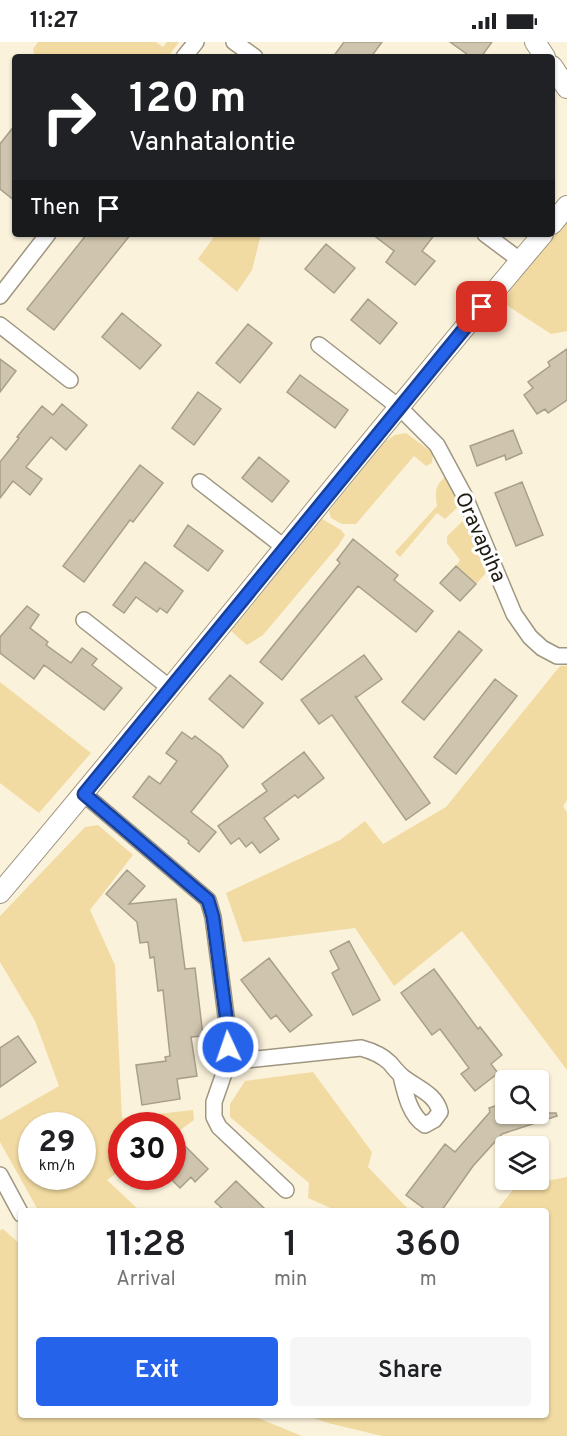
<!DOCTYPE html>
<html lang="en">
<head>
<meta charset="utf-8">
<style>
	:root { --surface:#fff; --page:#f6f6f6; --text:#202124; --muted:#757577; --accent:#2563eb }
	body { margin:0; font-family:Overpass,sans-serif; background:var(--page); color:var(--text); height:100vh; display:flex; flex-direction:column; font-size:22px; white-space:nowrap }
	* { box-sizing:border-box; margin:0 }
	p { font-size:20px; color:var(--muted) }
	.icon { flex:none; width:33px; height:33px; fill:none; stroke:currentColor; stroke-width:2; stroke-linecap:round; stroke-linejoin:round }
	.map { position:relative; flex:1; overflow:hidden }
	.details { position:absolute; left:18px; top:1166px; width:531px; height:210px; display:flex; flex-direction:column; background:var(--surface); border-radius:6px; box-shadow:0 2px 4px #0004 }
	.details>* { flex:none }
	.top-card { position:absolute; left:12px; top:12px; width:543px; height:183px; border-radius:6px; box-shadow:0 2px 4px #0004; background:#202124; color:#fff; overflow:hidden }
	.fabs { position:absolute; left:495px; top:1028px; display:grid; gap:12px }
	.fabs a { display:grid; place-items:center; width:54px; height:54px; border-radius:6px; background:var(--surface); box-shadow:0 2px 4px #0004; font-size:30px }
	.speed { position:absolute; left:18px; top:1070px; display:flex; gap:12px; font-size:30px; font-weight:700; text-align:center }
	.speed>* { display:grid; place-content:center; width:78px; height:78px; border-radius:50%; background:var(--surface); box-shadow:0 2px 4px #0004; line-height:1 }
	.speed small { font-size:15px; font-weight:400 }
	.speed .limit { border:9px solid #d22; background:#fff; color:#111 }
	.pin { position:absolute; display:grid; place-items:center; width:51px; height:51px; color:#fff; margin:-26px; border-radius:12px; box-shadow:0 3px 9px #0006 }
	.me { position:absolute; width:66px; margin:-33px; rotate:357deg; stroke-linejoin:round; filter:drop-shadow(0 0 4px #0008) }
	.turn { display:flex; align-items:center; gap:21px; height:126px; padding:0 18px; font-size:27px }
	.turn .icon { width:78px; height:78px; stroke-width:2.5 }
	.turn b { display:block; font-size:42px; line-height:51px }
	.then { display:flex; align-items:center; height:57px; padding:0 18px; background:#0003; gap:12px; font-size:22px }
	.eta { display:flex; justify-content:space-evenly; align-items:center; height:102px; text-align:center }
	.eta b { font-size:36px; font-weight:600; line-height:42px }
	.primary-button { display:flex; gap:12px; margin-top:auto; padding:12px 18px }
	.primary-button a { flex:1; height:69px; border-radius:6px; background:var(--accent); color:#fff; font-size:24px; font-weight:600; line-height:69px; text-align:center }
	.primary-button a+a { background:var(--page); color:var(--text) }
	.status { display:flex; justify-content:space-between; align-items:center; height:42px; padding:0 30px; background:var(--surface); direction:ltr }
	.status svg { height:16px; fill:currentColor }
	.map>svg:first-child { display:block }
	.green { fill:#f2dba2; fill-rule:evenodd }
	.building { fill:#cfc5af; stroke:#a89f89; stroke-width:1.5 }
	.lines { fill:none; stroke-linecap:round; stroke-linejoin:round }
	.minor-casing { stroke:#9f9681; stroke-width:18 }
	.tertiary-casing { stroke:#9f9681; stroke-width:22 }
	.minor { stroke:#fff; stroke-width:15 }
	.tertiary { stroke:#fff; stroke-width:20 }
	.route-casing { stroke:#184099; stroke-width:15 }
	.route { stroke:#2563eb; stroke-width:10 }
	.labels { text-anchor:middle; stroke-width:6; stroke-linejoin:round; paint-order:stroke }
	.street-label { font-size:21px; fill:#201c14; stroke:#fff }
</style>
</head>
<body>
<div class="status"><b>11:27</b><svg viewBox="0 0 49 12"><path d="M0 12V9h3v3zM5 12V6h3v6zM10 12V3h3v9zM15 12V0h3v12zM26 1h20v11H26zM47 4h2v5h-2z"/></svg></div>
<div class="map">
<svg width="567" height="1394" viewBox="0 0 567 1394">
	<rect width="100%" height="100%" fill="#fbf2db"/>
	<!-- green -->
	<path class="green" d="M38 0H156L163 5 167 0H179L168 15H35L33 7Z
		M567 177V289L551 292 502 260 532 219Z
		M216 192H261L252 228 237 250 198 217Z
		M406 391 433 411 432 421 426 424 414 414 356 482H342L331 476 329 469 384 400 395 393Z
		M445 435 459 461 458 465 445 477 437 471 400 515 395 510 437 464C435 450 435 444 445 435Z
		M322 477 341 488 345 493 338 504 263 593 247 603 231 589Z
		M464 478 486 527V531L476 542 456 524 460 518 447 501V494Z
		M560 624H567V758L563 764 567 771V1028L462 889 394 944 355 886 243 900 226 851 340 798 365 779 383 802 446 765Z
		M0 640 91 711 39 771 0 741Z
		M98 783 133 813 90 868 115 923 122 1076 193 1068 194 1078 173 1093 172 1083H122L121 1128 107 1138 139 1168H38L0 1100V1078L59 1044 35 979 0 920V874L85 785ZM32 1083H82V1134H32Z
		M313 1030 372 1110 368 1125 409 1168H335L308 1156 309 1141 230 1075V1062L245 1039Z
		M567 1135V1394H382L328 1381 306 1373 546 1372V1168H497L515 1145Z
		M3 1187 21 1203V1372L250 1373 302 1394H0V1188Z"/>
	<!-- building -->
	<path class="building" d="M344 0H382L371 15H333Z
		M450 0H492L481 15H471Z
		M15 83V159L0 147V102Z
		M87 192H131L54 288 27 267Z
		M372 192H435L422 209 435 219 415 243 386 220 394 209Z
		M326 202 355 226 334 251 305 227Z
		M368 257 397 281 380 302 351 278Z
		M122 271 161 303 140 327 102 295Z
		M248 282 272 301 240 341 216 321Z
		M567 307V358L548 371 545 367 537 372 524 353 533 346 528 340 550 324 548 320Z
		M0 317 16 329 0 350Z
		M300 333 348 368 335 386 287 350Z
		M198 350 221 367 194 403 172 386Z
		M62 362 87 383 66 408 51 395 26 425 42 437 30 453 13 439 0 456V420L19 396 17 395 42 364 53 373Z
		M513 388 522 411 506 418 505 413 477 424 470 404Z
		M259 415 289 439 272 460 242 436Z
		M140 423 163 441 133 480 130 478 84 540 63 524Z
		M522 440 543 493 516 504 495 451Z
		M188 483 223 509 208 529 174 504Z
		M353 497 398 533 394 538 433 569 416 590 358 544 282 638 260 620 340 521 337 518Z
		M145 520 183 549 167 571 160 566 157 570 136 555 124 571 113 563Z
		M456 524 476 542 460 559 440 541Z
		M27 564 39 573 30 586 48 600 46 603 71 621 82 606 97 617 92 623 122 646 104 668 44 623 34 637 0 611V595Z
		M459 589 482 608 424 678 402 660Z
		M364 613 382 637 357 655 355 654 430 761 406 778 332 673 319 682 301 658Z
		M230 633 263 661 243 686 209 657Z
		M495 637 517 654 456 732 434 715Z
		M182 690 192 697 195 694 221 714 228 724 191 770 216 790 199 810 188 801 189 799 133 755 149 734 160 742 177 719 166 711Z
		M304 710 324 736 298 756 295 753 264 776 279 797 260 811 252 800 246 805 239 796 231 802 218 784 267 749 262 742Z
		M127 828 145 844 129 862 176 857 185 927 195 926 203 994 191 995 197 1034 177 1037 180 1057 142 1063 136 1023 166 1019 165 1015 170 1014 163 948 158 949 154 915 150 916 148 900 140 901 137 880 106 852Z
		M349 899 380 958 353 973 332 931 339 927 330 909Z
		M269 916 312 973 290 990 276 973 271 977 241 938Z
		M434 927 478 987 480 985 502 1013 491 1022 498 1031 475 1049 461 1032 469 1026 440 987 432 993 401 951Z
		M18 994 36 1020 0 1045V1006Z
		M506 1060V1071H556L557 1074 502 1092 473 1124 442 1168H426L406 1153 445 1102 455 1110 490 1070 489 1066Z
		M172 1091 208 1127 195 1140 191 1135 180 1146 172 1138Z
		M236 1139 266 1168H224L215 1160Z"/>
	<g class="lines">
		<!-- minor casing -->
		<g class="minor-casing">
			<path id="minor" d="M234 0 255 15
				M184 15 196 0
				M485 192 521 219
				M0 254 48 192
				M0 283 70 338
				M319 303 400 366 437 403 465 455 514 572 530 595 542 606 557 614H567
				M200 440 284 505
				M84 578 170 646
				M84 752 208 858 213 875 228 989V1020L214 1060V1075L219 1085 286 1148
				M228 1020 361 1006C372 1009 382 1013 390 1021 394 1026 398 1031 403 1035 417 1046 436 1052 440 1070L434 1078 425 1083C410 1074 405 1051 401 1034
				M0 1133 21 1172"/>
		</g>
		<!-- tertiary casing -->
		<g class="tertiary-casing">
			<path id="tertiary" d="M535 0 545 15
				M552 24 567 46
				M552 182 567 164
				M0 851C184 634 359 409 543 192"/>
		</g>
		<!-- minor -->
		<use href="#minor" class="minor"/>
		<!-- tertiary -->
		<use href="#tertiary" class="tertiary"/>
	</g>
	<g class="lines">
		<!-- route casing -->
		<g class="route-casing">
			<path id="route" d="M228 1005V989L213 875 208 858 84 752 482 265"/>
		</g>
		<!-- route -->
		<use href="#route" class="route"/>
	</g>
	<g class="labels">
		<!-- street labels -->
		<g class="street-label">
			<text transform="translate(481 495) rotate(66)" y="7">Oravapiha</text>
		</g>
	</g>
</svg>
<div class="fabs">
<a><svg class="icon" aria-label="search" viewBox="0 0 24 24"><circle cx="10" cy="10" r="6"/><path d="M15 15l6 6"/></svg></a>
<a><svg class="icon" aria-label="layers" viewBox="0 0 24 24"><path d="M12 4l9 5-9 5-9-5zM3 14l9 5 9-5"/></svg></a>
</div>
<div class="speed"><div>29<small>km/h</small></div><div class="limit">30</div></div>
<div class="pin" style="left:482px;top:265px;background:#d93025"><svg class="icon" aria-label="arrive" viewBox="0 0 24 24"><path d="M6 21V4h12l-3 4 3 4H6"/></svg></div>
<svg class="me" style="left:228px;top:1005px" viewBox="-20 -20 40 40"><circle r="17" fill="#2563eb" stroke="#fff" stroke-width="3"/><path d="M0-11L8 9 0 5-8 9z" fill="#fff"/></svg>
<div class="top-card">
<div class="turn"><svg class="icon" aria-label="right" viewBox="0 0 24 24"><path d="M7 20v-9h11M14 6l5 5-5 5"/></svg><div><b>120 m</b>Vanhatalontie</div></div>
<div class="then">Then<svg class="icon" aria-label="arrive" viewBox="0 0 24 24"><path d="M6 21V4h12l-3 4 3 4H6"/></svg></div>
</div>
<section class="details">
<div class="eta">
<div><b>11:28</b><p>Arrival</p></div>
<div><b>1</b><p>min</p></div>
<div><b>360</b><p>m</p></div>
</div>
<div class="primary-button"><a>Exit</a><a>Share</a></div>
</section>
</div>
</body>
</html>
